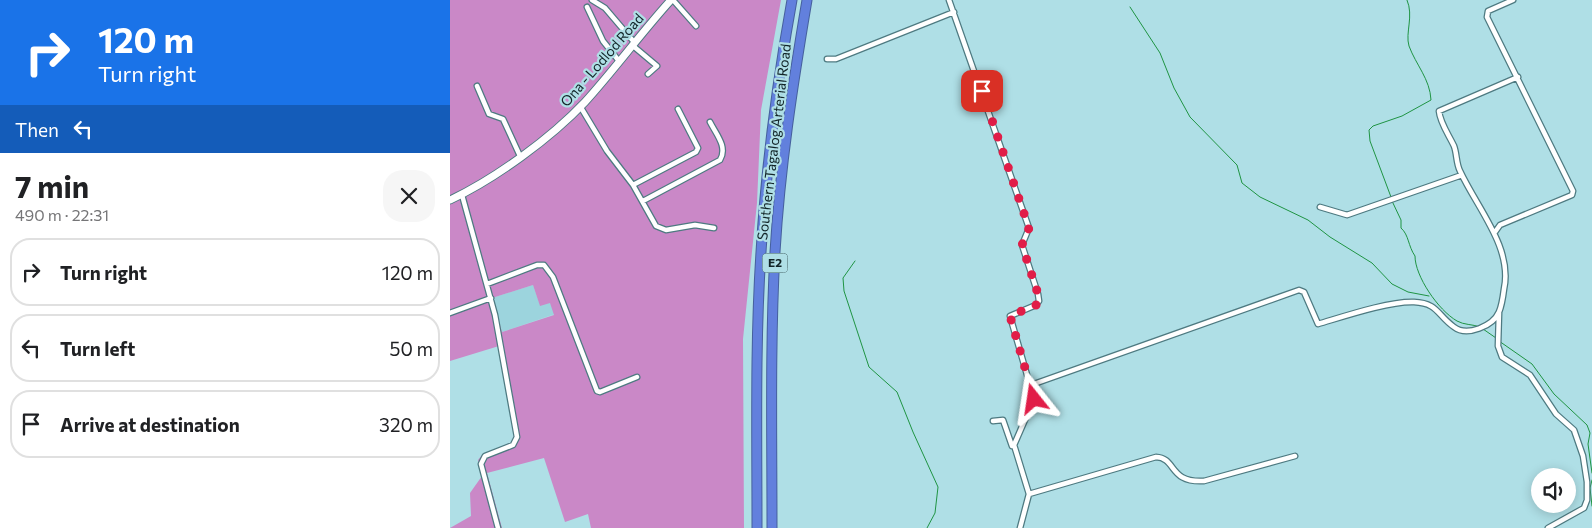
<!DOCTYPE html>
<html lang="en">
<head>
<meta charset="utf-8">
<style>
	:root { --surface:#fff; --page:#f6f6f6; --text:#202124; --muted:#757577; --line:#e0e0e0 }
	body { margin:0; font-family:Commissioner,sans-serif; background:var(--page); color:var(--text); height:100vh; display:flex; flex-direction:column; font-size:19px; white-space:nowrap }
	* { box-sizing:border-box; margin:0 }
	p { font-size:16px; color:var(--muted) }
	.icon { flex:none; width:28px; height:28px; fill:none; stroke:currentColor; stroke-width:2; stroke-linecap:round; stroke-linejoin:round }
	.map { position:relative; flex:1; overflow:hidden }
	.sheet { display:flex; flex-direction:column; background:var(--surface); width:450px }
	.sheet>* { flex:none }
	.top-card { background:#1a73e8; color:#fff; overflow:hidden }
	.buttons { position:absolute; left:1081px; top:468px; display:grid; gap:10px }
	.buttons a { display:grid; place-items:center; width:45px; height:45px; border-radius:50%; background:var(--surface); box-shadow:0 2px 12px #0003; font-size:25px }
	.pin { position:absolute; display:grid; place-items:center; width:42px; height:42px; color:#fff; margin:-21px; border-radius:10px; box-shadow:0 2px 8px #0006 }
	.me { position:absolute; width:55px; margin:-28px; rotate:345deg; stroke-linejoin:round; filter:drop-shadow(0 0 4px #0008) }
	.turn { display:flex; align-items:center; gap:18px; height:105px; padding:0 15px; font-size:22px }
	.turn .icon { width:65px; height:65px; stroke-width:2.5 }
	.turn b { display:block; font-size:35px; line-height:42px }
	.then { display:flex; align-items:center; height:48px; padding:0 15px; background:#0003; gap:10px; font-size:19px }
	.round { display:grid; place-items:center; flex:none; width:52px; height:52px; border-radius:20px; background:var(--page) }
	.headline { display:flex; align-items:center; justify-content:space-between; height:85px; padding:0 15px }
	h1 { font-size:30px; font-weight:700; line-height:38px }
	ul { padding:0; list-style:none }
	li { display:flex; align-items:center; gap:15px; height:68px; margin:0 10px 8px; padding:0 5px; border:2px solid var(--line); border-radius:20px }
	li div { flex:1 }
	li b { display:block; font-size:19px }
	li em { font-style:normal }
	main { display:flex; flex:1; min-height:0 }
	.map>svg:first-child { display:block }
	.built { fill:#9cd4dd }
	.green { fill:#ca88c7; fill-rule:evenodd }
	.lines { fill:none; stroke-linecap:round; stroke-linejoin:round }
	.stream { stroke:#1f9443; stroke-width:1 }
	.minor-casing { stroke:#4e7a81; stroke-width:7 }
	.secondary-casing { stroke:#4e7a81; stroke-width:9 }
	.motorway-casing { stroke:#46609d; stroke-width:11 }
	.minor { stroke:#fff; stroke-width:4.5 }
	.secondary { stroke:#fff; stroke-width:7 }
	.motorway { stroke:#6280dd; stroke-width:9 }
	.route { stroke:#e11d48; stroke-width:9; stroke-dasharray:0 16.2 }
	.labels { text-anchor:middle; stroke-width:4.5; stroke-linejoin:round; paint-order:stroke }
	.shield { fill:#afdfe6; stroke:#405c60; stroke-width:1 }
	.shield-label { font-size:12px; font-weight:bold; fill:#112427 }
	.street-label { font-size:14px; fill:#112427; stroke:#afdfe6 }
</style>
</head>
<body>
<main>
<section class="sheet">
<div class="top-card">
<div class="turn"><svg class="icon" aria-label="right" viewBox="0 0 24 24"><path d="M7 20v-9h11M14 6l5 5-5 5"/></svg><div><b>120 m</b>Turn right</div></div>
<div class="then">Then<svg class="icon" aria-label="left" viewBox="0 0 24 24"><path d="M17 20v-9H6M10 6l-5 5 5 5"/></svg></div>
</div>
<div class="headline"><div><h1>7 min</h1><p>490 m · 22:31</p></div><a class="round"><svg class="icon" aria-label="close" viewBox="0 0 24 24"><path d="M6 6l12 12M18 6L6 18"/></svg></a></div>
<ul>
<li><svg class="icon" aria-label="right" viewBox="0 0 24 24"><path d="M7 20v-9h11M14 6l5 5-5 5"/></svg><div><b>Turn right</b></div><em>120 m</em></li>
<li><svg class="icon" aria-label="left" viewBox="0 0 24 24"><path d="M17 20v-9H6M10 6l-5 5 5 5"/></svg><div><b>Turn left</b></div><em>50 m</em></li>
<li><svg class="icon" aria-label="arrive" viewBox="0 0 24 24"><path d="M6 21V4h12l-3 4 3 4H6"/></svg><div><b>Arrive at destination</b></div><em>320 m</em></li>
</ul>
</section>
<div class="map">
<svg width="1142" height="528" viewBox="0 0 1142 528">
	<rect width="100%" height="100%" fill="#afdfe6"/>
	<!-- built -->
	<path class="built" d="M83 285 90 305 100 302 105 314 52 332 42 298Z"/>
	<!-- green -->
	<path class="green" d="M0 0H331L311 110 307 203 293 339 294 528H141L138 514 115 522 94 458 37 473 52 528H0L21 516 20 493 32 476 28 460 32 455 62 442 64 435 49 346 0 361ZM83 285 90 306 100 303 104 315 52 332 42 298Z"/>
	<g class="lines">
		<!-- stream -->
		<path class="stream" d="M680 7 710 53 724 88 740 117 787 165 792 183 810 197 858 220 880 237 922 263 942 284 958 292 979 296
			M941 197 920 141 919 130 923 126 952 116 981 100C980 79 966 65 959 46 955 33 964 16 957 0
			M942 201 951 220V228C959 235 958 246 965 256 965 276 988 310 1007 321 1014 325 1022 324 1030 327
			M405 261 393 278 394 291 419 367 447 392 463 432 488 487 485 513 477 528
			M1033 329 1046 338
			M1049 341 1082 364 1104 394 1137 425 1140 433 1138 444 1142 473
			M1142 480 1140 488 1142 506"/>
		<!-- minor casing -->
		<g class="minor-casing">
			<path id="minor" d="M142 0 155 8 184 42
				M223 0 246 26
				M499 0 579 228 572 245 588 294 589 301 586 305 560 316 584 399 564 445 579 494 570 528
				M137 7 153 41 169 61
				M182 45 207 66 198 74
				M377 59H386L504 12
				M27 86 39 114 53 119 70 156
				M130 106 157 151 183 185 206 226 216 230 245 225 264 228
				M183 185 246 152 248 148 228 109
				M12 195 45 315 67 437 63 445 35 456 31 464 48 528
				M193 201 270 160C278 147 266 134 260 122
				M870 207 897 215 1012 175
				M1045 232 1050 225 1122 195 1123 191 1037 17 1038 11 1063 0
				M37 284 87 265H94L103 277 147 391 150 392 187 377
				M0 313 41 298
				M1049 313 1048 346 1052 357 1080 375 1106 414 1124 430 1133 456 1137 482V500L1134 508 1098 528
				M581 385 849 290 854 292 868 324C892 317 939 301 964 302 988 303 987 315 1004 327 1017 337 1043 326 1049 312 1052 305 1053 297 1054 289 1063 248 1027 208 1010 171 1006 163 1007 154 1004 146 999 135 990 123 989 111L1068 77
				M543 421 553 420 562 446 564 445
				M579 494 706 457C727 458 718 483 754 481L845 456"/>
		</g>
		<!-- secondary casing -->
		<g class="secondary-casing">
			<path id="secondary" d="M0 200C45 179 101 138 135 102 165 69 191 33 221 0"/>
		</g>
		<!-- motorway casing -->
		<g class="motorway-casing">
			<path id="motorway" d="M307 528C307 436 305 344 311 252 316 167 327 83 342 0
				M322 528C322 436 320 344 325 252 330 167 343 83 357 0"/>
		</g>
		<!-- minor -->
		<use href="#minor" class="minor"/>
		<!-- secondary -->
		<use href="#secondary" class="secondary"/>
		<!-- motorway -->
		<use href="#motorway" class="motorway"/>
	</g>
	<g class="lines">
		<!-- route -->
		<path class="route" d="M532 91 579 228 572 245 588 294 589 301 586 305 560 316 584 399"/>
	</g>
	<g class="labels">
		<!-- shield labels -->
		<rect class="shield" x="312.5" y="253.5" width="25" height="19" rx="4"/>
		<g class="shield-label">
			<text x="325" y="267">E2</text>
		</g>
		<!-- street labels -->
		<g class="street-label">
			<text transform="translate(152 60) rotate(-49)" y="5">Ona - Lodlod Road</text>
			<text transform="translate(324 142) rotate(-83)" y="5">Southern Tagalog Arterial Road</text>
		</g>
	</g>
</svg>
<div class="buttons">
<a><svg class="icon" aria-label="sound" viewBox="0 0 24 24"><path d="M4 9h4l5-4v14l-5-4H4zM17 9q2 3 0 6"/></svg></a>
</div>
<div class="pin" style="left:532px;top:91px;background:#d93025"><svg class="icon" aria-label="arrive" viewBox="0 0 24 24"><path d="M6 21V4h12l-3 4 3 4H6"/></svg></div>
<svg class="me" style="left:584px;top:399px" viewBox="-20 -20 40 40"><path d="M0-17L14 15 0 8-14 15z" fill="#e11d48" stroke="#fff" stroke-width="4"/></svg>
</div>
</main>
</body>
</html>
